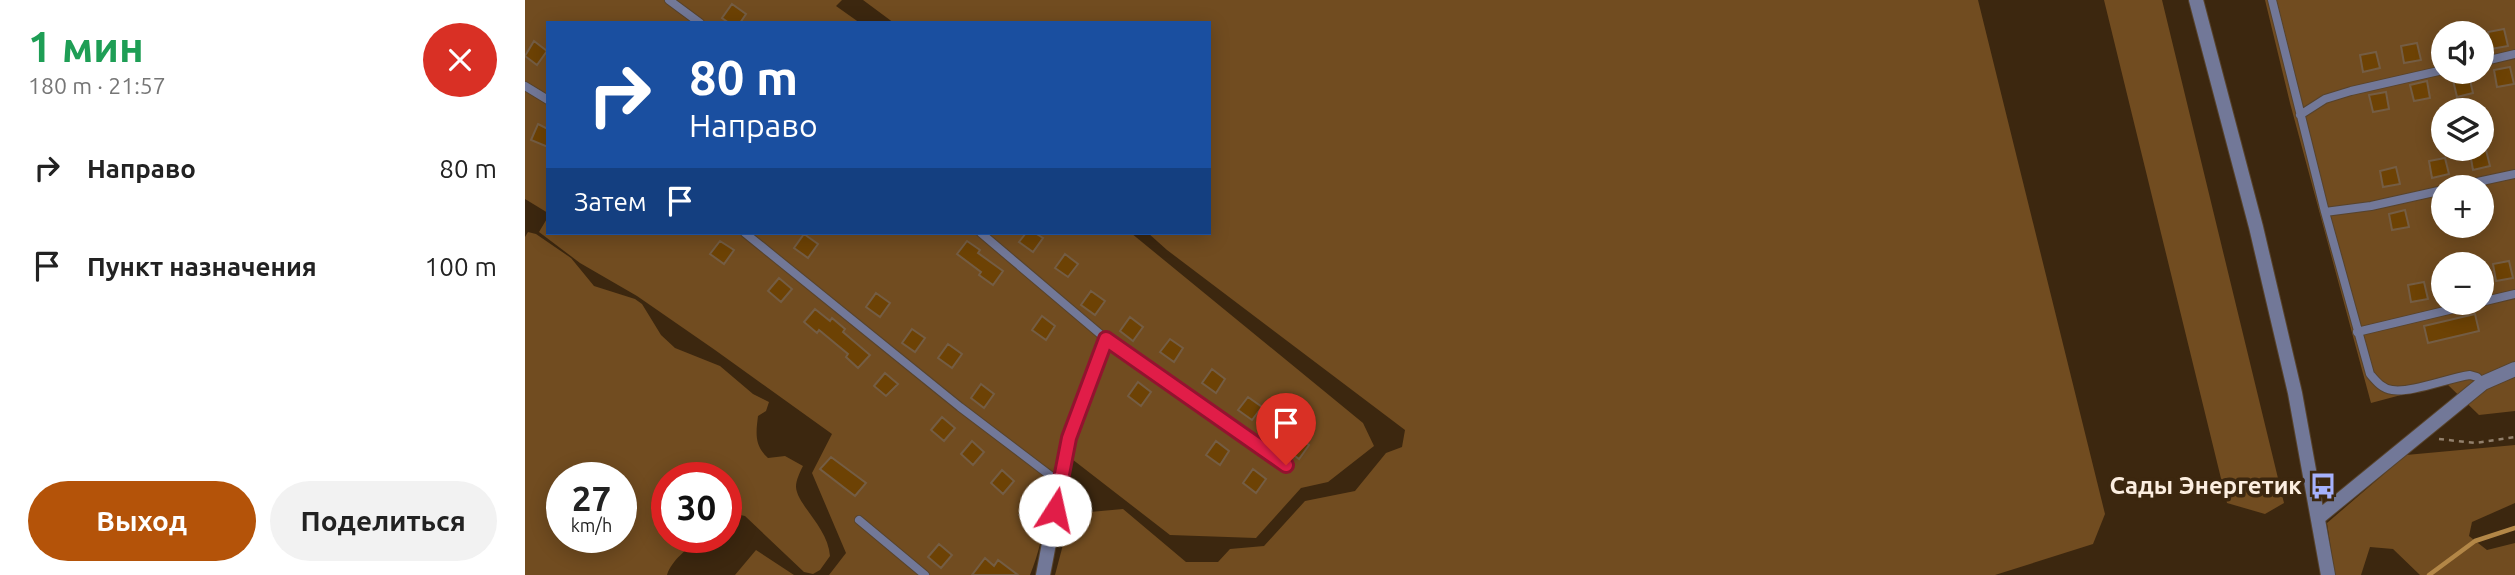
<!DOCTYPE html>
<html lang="ru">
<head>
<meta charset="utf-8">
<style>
	:root { --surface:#fff; --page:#f2f2f2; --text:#222; --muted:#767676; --accent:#b45309 }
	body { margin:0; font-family:Ubuntu,sans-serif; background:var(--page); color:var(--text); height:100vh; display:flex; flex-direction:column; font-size:26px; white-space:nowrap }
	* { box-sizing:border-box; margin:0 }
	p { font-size:23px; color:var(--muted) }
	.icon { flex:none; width:38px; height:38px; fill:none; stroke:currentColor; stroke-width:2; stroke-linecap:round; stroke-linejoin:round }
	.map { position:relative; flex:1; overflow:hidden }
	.drawer { display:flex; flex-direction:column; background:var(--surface); width:525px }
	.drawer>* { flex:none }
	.guide { position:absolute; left:21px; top:21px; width:665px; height:214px; border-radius:0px; box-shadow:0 4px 18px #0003; background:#1a4fa0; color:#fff; overflow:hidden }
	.fabs { position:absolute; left:1906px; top:21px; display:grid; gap:14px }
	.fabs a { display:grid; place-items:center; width:63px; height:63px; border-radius:50%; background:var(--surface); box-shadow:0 4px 18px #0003; font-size:35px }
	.speed { position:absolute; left:21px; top:462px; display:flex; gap:14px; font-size:35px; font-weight:700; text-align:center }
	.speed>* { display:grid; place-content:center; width:91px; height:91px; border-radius:50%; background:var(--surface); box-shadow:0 4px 18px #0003; line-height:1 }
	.speed small { font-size:18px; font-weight:400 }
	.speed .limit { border:10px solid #d22; background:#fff; color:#111 }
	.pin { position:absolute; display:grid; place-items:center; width:60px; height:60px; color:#fff; margin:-72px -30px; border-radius:50% 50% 50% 0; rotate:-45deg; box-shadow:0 0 7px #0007 }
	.pin .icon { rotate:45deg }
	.me { position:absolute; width:77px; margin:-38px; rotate:10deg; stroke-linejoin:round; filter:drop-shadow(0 0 5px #0008) }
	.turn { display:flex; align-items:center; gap:24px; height:147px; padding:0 28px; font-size:32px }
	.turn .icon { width:91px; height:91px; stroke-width:2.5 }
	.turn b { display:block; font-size:49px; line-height:60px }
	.then { display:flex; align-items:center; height:66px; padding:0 28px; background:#0003; gap:14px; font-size:26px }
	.round { display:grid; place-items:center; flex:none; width:74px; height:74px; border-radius:37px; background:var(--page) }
	.summary { display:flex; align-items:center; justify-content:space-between; height:119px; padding:0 28px }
	h1 { font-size:42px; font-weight:700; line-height:52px; color:#1e9e55 }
	.primary-button { display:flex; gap:14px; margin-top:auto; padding:14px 28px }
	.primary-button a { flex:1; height:80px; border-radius:42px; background:var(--accent); color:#fff; font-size:28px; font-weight:700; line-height:80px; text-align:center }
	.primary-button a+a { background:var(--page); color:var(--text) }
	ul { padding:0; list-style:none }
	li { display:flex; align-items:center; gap:21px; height:98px; padding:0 28px }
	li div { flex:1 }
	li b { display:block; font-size:26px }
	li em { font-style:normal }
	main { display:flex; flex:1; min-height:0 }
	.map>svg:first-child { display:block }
	.green { fill:#714c20; fill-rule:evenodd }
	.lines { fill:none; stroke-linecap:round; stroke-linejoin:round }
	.stream { stroke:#b38747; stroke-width:4.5 }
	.building { fill:#6d4204; stroke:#745d44; stroke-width:2 }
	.lane-casing { stroke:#57432c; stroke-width:10 }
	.street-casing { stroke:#57432c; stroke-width:16 }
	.path { stroke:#92806c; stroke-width:2.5; stroke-dasharray:5 5; stroke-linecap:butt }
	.lane { stroke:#727898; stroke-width:8 }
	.street { stroke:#727898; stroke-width:14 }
	.route-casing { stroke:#92132f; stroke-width:18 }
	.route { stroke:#e11d48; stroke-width:12 }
	.labels { text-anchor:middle; stroke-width:7; stroke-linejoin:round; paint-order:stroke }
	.poi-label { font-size:24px; font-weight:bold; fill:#fceee0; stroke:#3c270f; text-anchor:end }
</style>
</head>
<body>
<main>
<section class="drawer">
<div class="summary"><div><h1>1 мин</h1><p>180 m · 21:57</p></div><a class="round" style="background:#d93025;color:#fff"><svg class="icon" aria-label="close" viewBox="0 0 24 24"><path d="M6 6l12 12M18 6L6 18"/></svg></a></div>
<ul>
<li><svg class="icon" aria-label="right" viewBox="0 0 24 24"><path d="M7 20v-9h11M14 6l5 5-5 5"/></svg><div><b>Направо</b></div><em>80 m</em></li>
<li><svg class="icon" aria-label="arrive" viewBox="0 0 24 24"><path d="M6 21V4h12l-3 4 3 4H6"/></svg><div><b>Пункт назначения</b></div><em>100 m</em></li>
</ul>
<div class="primary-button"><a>Выход</a><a>Поделиться</a></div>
</section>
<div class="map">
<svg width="1990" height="575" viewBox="0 0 1990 575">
	<rect width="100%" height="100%" fill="#3c270f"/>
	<!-- green -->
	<path class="green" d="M0 0H317L311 6 335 23H23V213L0 199Z
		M338 0H1453L1580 514 1568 544 1470 575H530L549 503 565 512 598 509 661 562H693L705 549 739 546 780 501 830 491 861 453 877 447 880 430 642 250 623 233H684V23H369Z
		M1579 0H1637L1759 503 1740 514 1702 503Z
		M1740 0H1990V411L1954 415 1921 383 1846 403 1765 103ZM1918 33H1956V72H1918ZM1918 110H1956V149H1918ZM1918 187H1956V226H1918ZM1918 264H1956V303H1918Z
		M23 217V233H606L838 423 849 446 803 482 776 488 731 538 645 535 534 449C524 491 521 536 505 575H304L321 553 287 473 307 434 190 350 112 296 55 263 14 232Z
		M3 232 11 234 46 258 69 286 110 299 117 304 136 335 150 348 195 366 228 394 244 402 241 411 233 416C231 433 229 445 243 458L260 456 278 466C275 472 271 480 271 487 272 505 303 527 305 556L295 570 288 574 279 572 220 516 201 512V478H142V537H173C163 550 147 559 142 575H0V237ZM37 478H96V537H37Z
		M1990 445V503L1947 522 1944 536 1962 550 1990 543V575H1895L1868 549 1845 547 1836 575H1810L1802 523 1881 455Z
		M231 550 269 575H210Z"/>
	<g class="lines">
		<!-- stream -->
		<path class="stream" d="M1904 575 1950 541 1990 528"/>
	</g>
	<!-- building -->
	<path class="building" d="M207 4 221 14 215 23H204L197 18Z
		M1979 29 1983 46 1966 49 1963 32Z
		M9 41 22 51 12 65 0 56Z
		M1892 43 1896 60 1879 63 1876 46Z
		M1851 52 1855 68 1838 72 1835 55Z
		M1985 67 1989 84 1972 87 1969 70Z
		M1944 76 1948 93 1932 97 1928 80Z
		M1902 81 1905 98 1889 101 1885 85Z
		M1861 92 1864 109 1848 112 1844 95Z
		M13 124 23 129V147L6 140Z
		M1961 150 1965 166 1948 170 1945 153Z
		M1920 158 1924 174 1907 178 1904 161Z
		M1871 167 1875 184 1858 187 1855 171Z
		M1880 210 1884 227 1867 230 1864 214Z
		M501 233H510L518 238 508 252 494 242Z
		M279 234 293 244 283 258 269 248Z
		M195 241 209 250 199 264 185 254Z
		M442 241 455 250 453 253 478 271 468 285 454 275 456 272 432 254Z
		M540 254 553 264 543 277 530 268Z
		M1984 261 1988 278 1971 281 1968 264Z
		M254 278 267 289 256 302 243 291Z
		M1899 282 1903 299 1886 302 1883 285Z
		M566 291 580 301 570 315 556 305Z
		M351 293 365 303 355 317 341 307Z
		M290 309 305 321 307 318 320 329 318 332 345 355 333 368 321 357 323 354 294 330 292 333 279 322Z
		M1950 314 1954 331 1903 343 1899 326Z
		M517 316 530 326 521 340 507 330Z
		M605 317 618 327 608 341 595 331Z
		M387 329 400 338 390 352 377 343Z
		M645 339 658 348 649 362 635 352Z
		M423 344 437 354 427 368 413 358Z
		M687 369 700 379 691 393 677 383Z
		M360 373 373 384 361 396 349 386Z
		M613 382 626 392 616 406 603 396Z
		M456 384 469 394 459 408 446 398Z
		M723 397 737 407 727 420 713 410Z
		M417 417 430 428 419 441 406 430Z
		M770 435 784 445 774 459 761 449Z
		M447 441 459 452 448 465 436 454Z
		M691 441 704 451 695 465 681 455Z
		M306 457 341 483 330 496 295 469Z
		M728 469 741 479 731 493 718 483Z
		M477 470 489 481 478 494 466 483Z
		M505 502 518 513 506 526 494 515Z
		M414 544 427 555 416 568 403 557Z
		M460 558 469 566 473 560 493 575H447Z"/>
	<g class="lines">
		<!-- lane casing -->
		<g class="lane-casing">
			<path id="lane" d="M144 0 175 23
				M1747 0 1800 212 1845 374C1851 381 1857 389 1867 390 1887 393 1923 378 1945 375L1952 377 1958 383
				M1956 62 1990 54
				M0 86 23 100
				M1775 115 1800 99 1826 91 1918 70
				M1929 187 1990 174
				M1800 212 1846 206 1918 190
				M220 233 435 407 535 483
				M456 233 581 339 760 465
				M1956 302 1990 294
				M1832 332 1953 303
				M334 520 400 575"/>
		</g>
		<!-- street casing -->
		<g class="street-casing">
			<path id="street" d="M1671 0 1731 227 1770 393 1803 575
				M1794 517 1958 383 1990 369
				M518 575 544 438 581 339"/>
		</g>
		<!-- path -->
		<path class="path" d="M1914 439 1950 443 1990 437"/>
		<!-- lane -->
		<use href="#lane" class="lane"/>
		<!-- street -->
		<use href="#street" class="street"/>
	</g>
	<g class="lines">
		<!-- route casing -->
		<g class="route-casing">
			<path id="route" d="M530 510 544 438 581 339 761 465"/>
		</g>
		<!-- route -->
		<use href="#route" class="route"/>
	</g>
	<!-- icons -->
	<defs>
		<g id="bus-bare" transform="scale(2.1)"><path d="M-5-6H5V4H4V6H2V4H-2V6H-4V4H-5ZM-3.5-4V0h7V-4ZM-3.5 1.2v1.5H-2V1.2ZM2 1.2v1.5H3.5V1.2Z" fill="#a6b1fc" stroke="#3c270f" stroke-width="2.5" paint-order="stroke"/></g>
	</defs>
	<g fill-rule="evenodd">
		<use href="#bus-bare" x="1798" y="486"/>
	</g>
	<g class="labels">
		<!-- poi labels -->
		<g class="poi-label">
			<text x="1777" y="494">Сады Энергетик</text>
		</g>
	</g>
</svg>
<div class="fabs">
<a><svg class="icon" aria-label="sound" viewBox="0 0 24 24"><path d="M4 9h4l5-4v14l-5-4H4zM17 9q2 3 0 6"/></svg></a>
<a><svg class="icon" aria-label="layers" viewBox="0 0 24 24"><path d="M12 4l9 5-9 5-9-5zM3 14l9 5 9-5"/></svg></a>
<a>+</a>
<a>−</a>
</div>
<div class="speed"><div>27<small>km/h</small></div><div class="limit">30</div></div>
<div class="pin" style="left:761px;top:465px;background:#d93025"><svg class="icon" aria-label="arrive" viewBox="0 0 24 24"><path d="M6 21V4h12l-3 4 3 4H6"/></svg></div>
<svg class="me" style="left:530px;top:510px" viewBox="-20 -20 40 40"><circle r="19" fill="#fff"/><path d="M0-13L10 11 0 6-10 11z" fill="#e11d48"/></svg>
<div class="guide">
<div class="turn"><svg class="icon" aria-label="right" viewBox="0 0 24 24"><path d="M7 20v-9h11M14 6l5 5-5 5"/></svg><div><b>80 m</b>Направо</div></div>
<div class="then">Затем<svg class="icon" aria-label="arrive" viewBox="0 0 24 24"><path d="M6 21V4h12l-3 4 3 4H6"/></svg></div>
</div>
</div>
</main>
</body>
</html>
